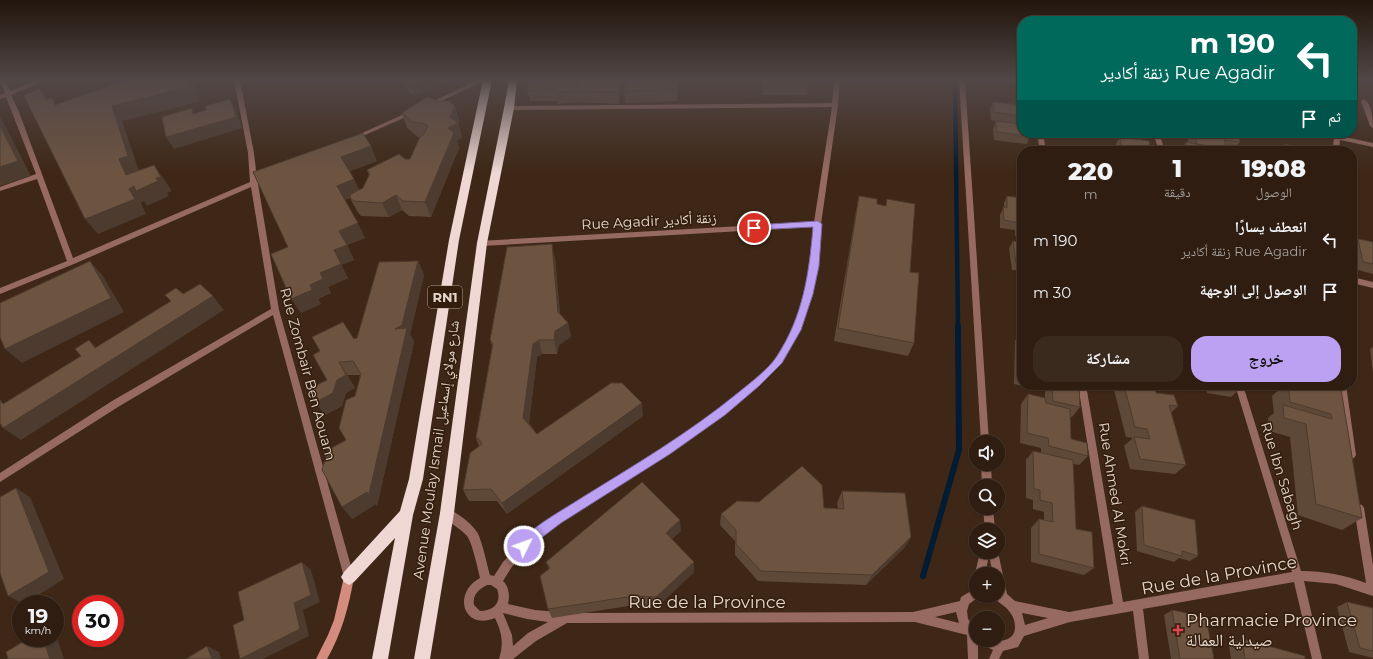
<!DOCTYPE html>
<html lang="ar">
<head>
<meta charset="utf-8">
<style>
	:root { --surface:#2e1d10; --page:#3a2a1e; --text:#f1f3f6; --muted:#a7a29f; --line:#493b30; --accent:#bca0f2 }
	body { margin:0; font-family:Montserrat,"Noto Naskh Arabic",sans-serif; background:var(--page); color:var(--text); direction:rtl; height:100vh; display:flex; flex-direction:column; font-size:15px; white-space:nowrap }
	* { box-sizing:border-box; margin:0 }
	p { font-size:13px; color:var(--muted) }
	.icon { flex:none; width:22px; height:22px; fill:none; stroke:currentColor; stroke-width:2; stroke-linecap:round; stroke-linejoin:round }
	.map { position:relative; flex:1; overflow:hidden; direction:ltr }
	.side { position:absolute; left:1017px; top:146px; width:340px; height:244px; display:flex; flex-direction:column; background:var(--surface); border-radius:16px; box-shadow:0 1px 3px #0004,0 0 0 1px var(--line); direction:rtl }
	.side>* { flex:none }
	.guide { position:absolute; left:1017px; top:16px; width:340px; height:122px; border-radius:16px; box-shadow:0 1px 3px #0004,0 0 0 1px var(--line); direction:rtl; background:#00695c; color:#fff; overflow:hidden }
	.fabs { position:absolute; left:969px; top:435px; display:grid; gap:8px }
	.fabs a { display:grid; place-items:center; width:36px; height:36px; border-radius:50%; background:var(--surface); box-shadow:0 1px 3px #0004,0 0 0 1px var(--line); font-size:20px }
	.speed { position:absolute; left:12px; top:595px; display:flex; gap:8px; font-size:20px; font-weight:700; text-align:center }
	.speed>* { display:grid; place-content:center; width:52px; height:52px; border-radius:50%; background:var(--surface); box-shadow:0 1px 3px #0004,0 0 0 1px var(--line); line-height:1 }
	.speed small { font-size:10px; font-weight:400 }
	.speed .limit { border:6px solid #d22; background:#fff; color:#111 }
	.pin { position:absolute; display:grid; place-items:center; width:34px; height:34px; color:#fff; margin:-17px; border:2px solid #fff; border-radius:50%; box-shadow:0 1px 4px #0007 }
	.me { position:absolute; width:44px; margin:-22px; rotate:48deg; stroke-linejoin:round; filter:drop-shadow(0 0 3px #0008) }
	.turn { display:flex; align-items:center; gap:14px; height:84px; padding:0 16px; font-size:18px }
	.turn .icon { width:52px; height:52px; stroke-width:2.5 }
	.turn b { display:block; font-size:28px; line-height:34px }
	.then { display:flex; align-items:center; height:38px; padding:0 16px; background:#0003; gap:8px; font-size:15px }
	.eta { display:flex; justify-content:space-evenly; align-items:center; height:68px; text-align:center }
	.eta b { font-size:24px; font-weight:800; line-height:28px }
	.button { display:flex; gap:8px; margin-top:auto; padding:8px 16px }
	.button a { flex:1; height:46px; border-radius:16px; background:var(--accent); color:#111; font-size:16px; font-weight:800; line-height:46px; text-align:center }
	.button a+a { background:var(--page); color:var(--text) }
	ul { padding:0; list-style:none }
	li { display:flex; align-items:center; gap:12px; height:52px; padding:0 16px }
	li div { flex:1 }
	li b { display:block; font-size:15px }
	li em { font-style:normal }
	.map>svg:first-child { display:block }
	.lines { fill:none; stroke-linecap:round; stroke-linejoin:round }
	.stream-far1 { stroke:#021c34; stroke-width:4.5 }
	.stream { stroke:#021c34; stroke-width:6 }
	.street { fill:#976a61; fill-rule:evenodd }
	.secondary { fill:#d38c7e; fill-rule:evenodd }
	.highway { fill:#efd8d4; fill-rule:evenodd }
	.wall { fill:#5e4838 }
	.shaded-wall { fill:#4c3b2e }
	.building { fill:#6d5441; stroke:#4c3b2e }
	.route { fill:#bca0f2; stroke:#7a689d }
	.health-dot { fill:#e0444e; stroke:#331d0c; stroke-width:1.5 }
	.labels { text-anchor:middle; stroke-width:3; stroke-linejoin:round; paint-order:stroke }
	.shield { fill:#331d0c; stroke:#b09f92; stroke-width:1 }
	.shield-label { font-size:13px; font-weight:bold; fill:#e6d7cc }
	.street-label { font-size:14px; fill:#e6d7cc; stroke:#331d0c }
	.near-street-label { font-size:17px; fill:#e6d7cc; stroke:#331d0c }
	.near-poi-label { font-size:17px; fill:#e6d7cc; stroke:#331d0c; text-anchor:start }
</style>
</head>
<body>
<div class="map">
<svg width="1373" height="659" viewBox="0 0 1373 659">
	<rect width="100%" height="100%" fill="#3e2716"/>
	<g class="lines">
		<!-- stream-far1 -->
		<path class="stream-far1" d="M955 80 958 327"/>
		<!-- stream -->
		<path class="stream" d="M923 576 959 450 958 326"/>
		<!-- street -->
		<path class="street" d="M0 80H5L10 91 37 80H46L11 95 19 112 73 258 250 182 248 153 234 80H240L254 153 257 179 267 175 270 177 258 184 279 310 354 577 353 581 349 582 345 581 344 577 273 315 118 407 0 482V473L112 401 271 309 251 187 74 264 0 294V288L67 261 37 179 0 191V187L36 174 6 97 0 99V95L5 93Z
			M477 80H486L431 106H427L426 105Z
			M834 80H840L838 105 821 224 818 266 813 294 800 330 782 363 759 385 724 415 669 454 593 501 534 541 511 568 503 581C509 587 510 595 508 604L535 610 570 613 913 612 960 601 961 597 976 588V596H980L969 604 967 611 968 619 976 629V640C989 640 1014 646 1015 628 1015 621 1013 616 1009 611 1005 605 996 602 993 596H998V574H993L989 556 985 574H976V576L975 574 980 552H998L1007 594 1015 601 1069 612 1113 604 1078 385H1086L1123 602 1292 572 1235 385H1243L1301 571C1324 571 1345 575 1366 583L1354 508 1356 505 1359 504 1362 505 1364 508 1373 565V596L1336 584 1304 581 1322 659H1312L1294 582 1143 609 1149 659H1139L1133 611 1070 622 1024 636 1018 647 1003 651 999 659H989L993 650 978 643V659H968L967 635 915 622 567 623 536 641 513 659H499C504 643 502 633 495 618 463 631 452 593 480 578 478 569 472 542 467 536 461 529 446 521 442 513L444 510 447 509C457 512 471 523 477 532 482 540 487 565 490 575L494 576 503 562 528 535 587 495 663 448 718 409 753 381 776 359 792 330 805 294 810 266 813 227 482 246 479 245 478 243 479 241 814 222 832 107 509 110 506 108 509 106 832 103ZM487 585H491L497 589C502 602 494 611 480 611L474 605C472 595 479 589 487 585ZM956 612 959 623 935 617ZM503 613 527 619 548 622 528 633 513 646 512 635ZM1022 613 1048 618 1025 625Z
			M959 80H965L989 442H981Z
			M1364 99C1372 104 1373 119 1373 128L1370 126 1361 101Z
			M413 110 416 112 415 113 356 139 354 140 351 138Z
			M1037 133H1043L1046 151H1040Z
			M1153 133H1159L1165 151H1159Z
			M1334 133H1340V136L1373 143V147L1340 140 1339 151H1333Z
			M1352 277 1373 282V288L1352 283Z
			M1338 385H1346L1356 455 1354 458 1351 459 1348 458 1346 455Z
			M981 464H991L992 486H982Z
			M983 508H993L995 530H985Z"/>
		<!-- secondary -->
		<path class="secondary" d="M349 572 353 573 354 577C349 606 342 633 327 659H316L328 635 334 620 344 577 345 573Z"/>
		<!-- highway -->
		<path class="highway" d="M483 80H492L459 240 423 479 413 515 388 659H372L395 538 354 582 349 585 344 582 341 577 344 572 400 511 409 479 449 240Z
			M509 80H517L514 108 487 243 454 513 430 659H414L440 513 477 243 504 108Z"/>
	</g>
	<!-- wall -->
	<path class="wall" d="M401 80H456L445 85 441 81 442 84 414 96 403 86Z
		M529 80H622V84L619 104 578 102 558 104 557 101H530L527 90Z
		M625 80H678L677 101 625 103 624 91Z
		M761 80H808L809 84 807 95H763Z
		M438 101 455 106 459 120 458 123 462 138 457 141 459 148 431 217 409 216 402 210 389 217 361 216 357 211 350 198 345 200 365 238 347 245 354 260 341 265 348 278 328 287 331 293 318 299 321 304 301 313 288 247 253 172 377 161 350 171 354 179 359 190 363 188 369 175 367 170 405 159H410L420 137H418L407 128 402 113Z
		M993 102 1022 105V124L991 120 990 109Z
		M996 121 1030 136 1027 144 994 140 993 129Z
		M1110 133H1146L1142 140 1151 151H1117L1116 144 1119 138 1111 137Z
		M1186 133H1237L1240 142 1234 149H1228V151H1180L1186 142 1189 143Z
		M1285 144 1311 151H1279Z
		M859 196 877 204 886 206 887 199 910 272 914 343 908 356 834 341 856 211Z
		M1007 196 1022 198V237L1015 236V230L1000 228V215L1004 207V203Z
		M1358 239 1373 242V274L1355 269 1352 255V245Z
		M1013 241 1022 242V271L1012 270 1009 248Z
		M555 258 560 314 568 323 571 337 559 345 557 354H542L537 357 529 423 537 434 643 416 507 514 497 501H469L463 490 479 446 476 438 492 346 490 340Z
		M418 261 424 275 410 334 414 342 377 506 376 504 352 519 346 440 360 375H347L355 388 346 393 342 406 325 415 316 402 327 380 354 339 357 338Z
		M1021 330H1022V385H1079L1080 407 1072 417 1070 416 1071 439 1088 456 1079 465 1073 464 1076 529 1094 568 1084 575 1031 562V528L1039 519 1044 520V512L1033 509V500L1026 498V460L1033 451 1041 453V448L1020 443 1021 404 1028 394 1045 398V391L1014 384 1015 341Z
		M1373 347V374L1370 349Z
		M1118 385H1154L1156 393 1178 406 1171 413 1186 465 1175 474 1130 469 1124 446 1133 438 1126 437 1114 390Z
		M1191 385H1241L1242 387 1231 397 1207 393 1206 387Z
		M1283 385H1337L1362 518 1342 530 1298 515 1290 437 1269 431 1268 418 1274 413 1272 396 1283 386Z
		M842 491 911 537 905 547 866 585 758 581 735 555V541L720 525 721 514 824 508H838L837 503Z
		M1142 506 1198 556 1190 561 1179 558 1174 562 1137 551 1135 512Z
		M681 531 672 539 694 572 657 607 635 605 552 618 548 609 549 569 546 562Z
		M1347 602 1373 608V658L1349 652 1337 607Z
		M1172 610 1214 659H1171L1164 615Z
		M1242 639 1305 659H1231L1229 646Z"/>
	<!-- shaded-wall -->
	<path class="shaded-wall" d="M189 80H195L198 102 122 121 139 171 126 175 119 159 112 106Z
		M421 80H441L442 84 414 96 410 85Z
		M444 80H456L445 85Z
		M620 80H622V84L619 104 618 92Z
		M677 80H678L677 101Z
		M40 89 52 103 46 100Z
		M230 99 236 111 242 128 174 149 166 137Z
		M455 106 459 120 458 124 462 138 457 141 459 148 431 217 425 202 448 128 450 117Z
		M0 116 31 176 0 186Z
		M371 146 377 161 348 172 341 157Z
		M154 165 172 191 167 193 169 196 147 206 144 201 141 203 146 214 98 234 85 219 129 189 134 186 156 178Z
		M354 179 361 194 344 200 337 186Z
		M396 195 402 210 389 217 382 203Z
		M358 223 365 238 347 245 354 260 341 265 348 278 328 287 331 293 318 299 321 304 301 313 291 299 320 273 334 250 339 231Z
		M552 244 555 258 561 326 558 312Z
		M90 261 103 276 124 312 22 363 5 349Z
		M418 261 424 275 410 334 414 342 377 506 376 504 352 519 342 507 395 329Z
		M213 296 224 310 21 440 3 428 95 348 89 340 103 354Z
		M568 323 571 337 559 345 557 354 554 340 555 331Z
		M539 340 542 354 537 357 528 430 523 418 533 344Z
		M339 362 355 388 346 393 342 406 325 415 316 402 337 380Z
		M642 403 643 416 507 514 502 503Z
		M16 488 30 497 64 579 24 604 8 596Z
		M680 520 681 531 667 543 666 533Z
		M911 537 905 547 866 585 872 575Z
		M302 562 311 570 320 602 303 610 309 636 263 659H240L294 603Z
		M694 562V572L657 607 656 597Z
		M55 637H57L64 659H50L43 638H55Z
		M207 646 219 652 221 659H212Z"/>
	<!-- building -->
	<path class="building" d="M126 80H189L190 87 112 106 128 156 119 159 126 175 154 165 161 177 156 178 158 181 136 191 134 186 129 189 135 199 85 219 24 96 28 94V93L40 89 46 100 52 97 55 105Z
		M405 80H421L410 85Z
		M529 80H578L577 89 579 80H620L618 92 576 91 556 92V89L527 90Z
		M625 80H677V89L624 91Z
		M764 80H808L809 84H764Z
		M427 97 438 101H449L455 106 450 117 458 123 448 128 454 133 425 202 403 201 396 195 382 203 354 201 350 197 351 194 363 188 370 173 367 170 399 154 405 159H410L420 137 423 135 428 126 423 123 413 122 402 113Z
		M230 99 236 117 166 137 162 117 192 108 193 114 206 110 205 106Z
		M993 102 1022 105V116L994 112Z
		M996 121 1022 124V133H1030V136L997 132Z
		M0 126 18 161 0 167Z
		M363 133 371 146 341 157 354 179 337 186 358 223 339 231 347 245 334 250 341 264 320 273 323 279 310 285 312 290 291 299 271 254 288 247 253 172Z
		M1194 133H1237L1240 142 1224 140 1228 151 1208 149 1207 146 1197 144Z
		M1120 137 1149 141 1151 151H1122Z
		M1186 142 1207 146 1208 150 1215 151H1197L1187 149Z
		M1285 144 1311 151H1290V150L1284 148Z
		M859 196 877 199V204L886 206 887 199 915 204 910 272 919 273 914 343 838 328Z
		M1007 196 1022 198V229L1019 228V223L1004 220 1003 207 1007 208Z
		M1358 239 1373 242V264L1363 262Z
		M1013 241 1022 242V263H1016Z
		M552 244 558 312 568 323 555 331 554 340H539L533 344 523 418 537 434 611 383H622L642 403 502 503 491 489 463 490 470 453 482 444 478 438H476L493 343 490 340 507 247Z
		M90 261 111 298 5 349 0 337V303Z
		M418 261 402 325 395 329 407 328 369 494 367 492 342 507 322 470 328 450 346 440 339 428 346 400 355 396 361 374 353 361 339 362 346 375 337 380 333 393 316 402 309 389 327 380 313 355 320 351 312 337 343 322 354 339 357 338 379 262Z
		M200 284 213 296 3 428 0 423V400L3 404 81 356 75 349 89 340 95 348 171 301 165 295 176 288 183 294Z
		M1021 330H1022V374H1021Z
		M1052 385H1079L1080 407 1053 401Z
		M1124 385H1154L1156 393 1174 395 1178 406 1169 405 1186 465 1140 459 1134 437 1150 439 1147 429 1135 427Z
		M1231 385H1241L1242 387Z
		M1288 385H1296L1300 386V385H1337V387L1341 389 1362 518 1316 504 1306 424 1284 418 1283 405 1332 419 1331 414 1290 402Z
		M1028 394 1045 398 1046 403 1070 409 1071 439 1087 443 1088 456 1049 446 1048 438 1027 433Z
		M1033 451 1073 460 1076 529 1092 532 1094 568 1039 554V519L1053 522 1052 503 1040 500V490L1034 489Z
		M802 466 822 485 824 508 844 509 842 491 905 493 911 537 872 575 761 571 736 544V530L721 514 737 501 759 502Z
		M642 482 680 520 666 533 694 562 656 597 634 596 548 609 540 576 550 568 546 562Z
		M16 488 49 572 8 596 0 573V497Z
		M1142 506 1195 520 1198 556 1182 551V556L1144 545Z
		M302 562 311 595 294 603 300 629 240 659 233 625 244 620 238 592Z
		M1347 602 1373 608V651L1360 648Z
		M1172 610 1206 617 1214 659H1180Z
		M29 638H43L50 659H8L6 652Z
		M1242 639 1305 656V659H1245Z
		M207 646 212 659H186Z"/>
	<!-- sky -->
	<linearGradient id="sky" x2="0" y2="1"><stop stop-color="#22150c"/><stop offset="0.46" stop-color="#524747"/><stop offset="1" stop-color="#524747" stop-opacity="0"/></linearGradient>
	<rect width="1373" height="173" fill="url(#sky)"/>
	<!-- route -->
	<path class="route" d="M818 221 822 224 819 266 813 294 801 330 782 363 759 386 725 415 670 454 561 523 524 551 520 550 519 546C525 530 563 510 578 500 633 466 689 433 739 392 751 382 768 370 777 356 803 316 809 274 813 227L754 230 750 228 754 225Z"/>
	<!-- markers -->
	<path class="health-dot" d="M1176 624h4v4h4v4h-4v4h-4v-4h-4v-4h4z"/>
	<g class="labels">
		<!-- shield labels -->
		<rect class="shield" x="428" y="286" width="34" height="22" rx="3"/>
		<g class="shield-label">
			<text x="445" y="302">RN1</text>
		</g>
		<!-- street labels -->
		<g class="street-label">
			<text transform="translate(649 221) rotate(-3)" y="5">Rue Agadir زنقة أكادير</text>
			<text transform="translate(308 374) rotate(75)" y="5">Rue Zombair Ben Aouam</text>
			<text transform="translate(436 450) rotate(-82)" y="5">Avenue Moulay Ismail شارع مولاي إسماعيل</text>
			<text transform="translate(1282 476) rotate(73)" y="5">Rue Ibn Sabagh</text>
			<text transform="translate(1115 494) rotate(81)" y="5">Rue Ahmed Al Mokri</text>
		</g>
		<!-- near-street labels -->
		<g class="near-street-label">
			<text transform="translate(1219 575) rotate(-10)" y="6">Rue de la Province</text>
			<text x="707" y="608">Rue de la Province</text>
		</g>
		<!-- near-poi labels -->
		<g class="near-poi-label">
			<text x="1186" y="626">Pharmacie Province<tspan x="1186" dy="20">صيدلية العمالة</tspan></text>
		</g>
	</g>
</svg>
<div class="fabs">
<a><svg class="icon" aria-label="sound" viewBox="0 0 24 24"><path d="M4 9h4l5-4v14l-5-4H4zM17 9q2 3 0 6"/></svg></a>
<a><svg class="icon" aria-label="search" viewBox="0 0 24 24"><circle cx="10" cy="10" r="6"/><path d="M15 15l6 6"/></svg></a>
<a><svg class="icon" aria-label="layers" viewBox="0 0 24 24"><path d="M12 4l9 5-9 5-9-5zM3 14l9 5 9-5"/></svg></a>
<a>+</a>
<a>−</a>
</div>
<div class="speed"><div>19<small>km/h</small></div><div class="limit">30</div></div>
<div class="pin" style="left:754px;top:228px;background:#d93025"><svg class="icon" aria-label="arrive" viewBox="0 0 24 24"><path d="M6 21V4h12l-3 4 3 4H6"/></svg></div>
<svg class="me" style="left:524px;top:546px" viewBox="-20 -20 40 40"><circle r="17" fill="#bca0f2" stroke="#fff" stroke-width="3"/><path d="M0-11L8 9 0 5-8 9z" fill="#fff"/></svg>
<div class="guide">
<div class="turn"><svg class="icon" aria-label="left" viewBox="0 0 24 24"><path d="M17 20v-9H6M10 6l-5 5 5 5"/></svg><div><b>190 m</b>Rue Agadir زنقة أكادير</div></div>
<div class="then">ثم<svg class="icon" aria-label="arrive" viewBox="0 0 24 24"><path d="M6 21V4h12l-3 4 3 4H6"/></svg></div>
</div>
<section class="side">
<div class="eta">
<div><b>19:08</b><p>الوصول</p></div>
<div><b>1</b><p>دقيقة</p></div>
<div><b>220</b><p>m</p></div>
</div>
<ul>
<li><svg class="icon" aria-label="left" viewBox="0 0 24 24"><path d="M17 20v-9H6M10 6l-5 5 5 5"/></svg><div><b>انعطف يسارًا</b><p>Rue Agadir زنقة أكادير</p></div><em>190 m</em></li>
<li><svg class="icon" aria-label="arrive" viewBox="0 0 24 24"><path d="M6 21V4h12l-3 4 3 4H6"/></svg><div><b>الوصول إلى الوجهة</b></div><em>30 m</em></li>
</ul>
<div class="button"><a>خروج</a><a>مشاركة</a></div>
</section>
</div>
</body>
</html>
